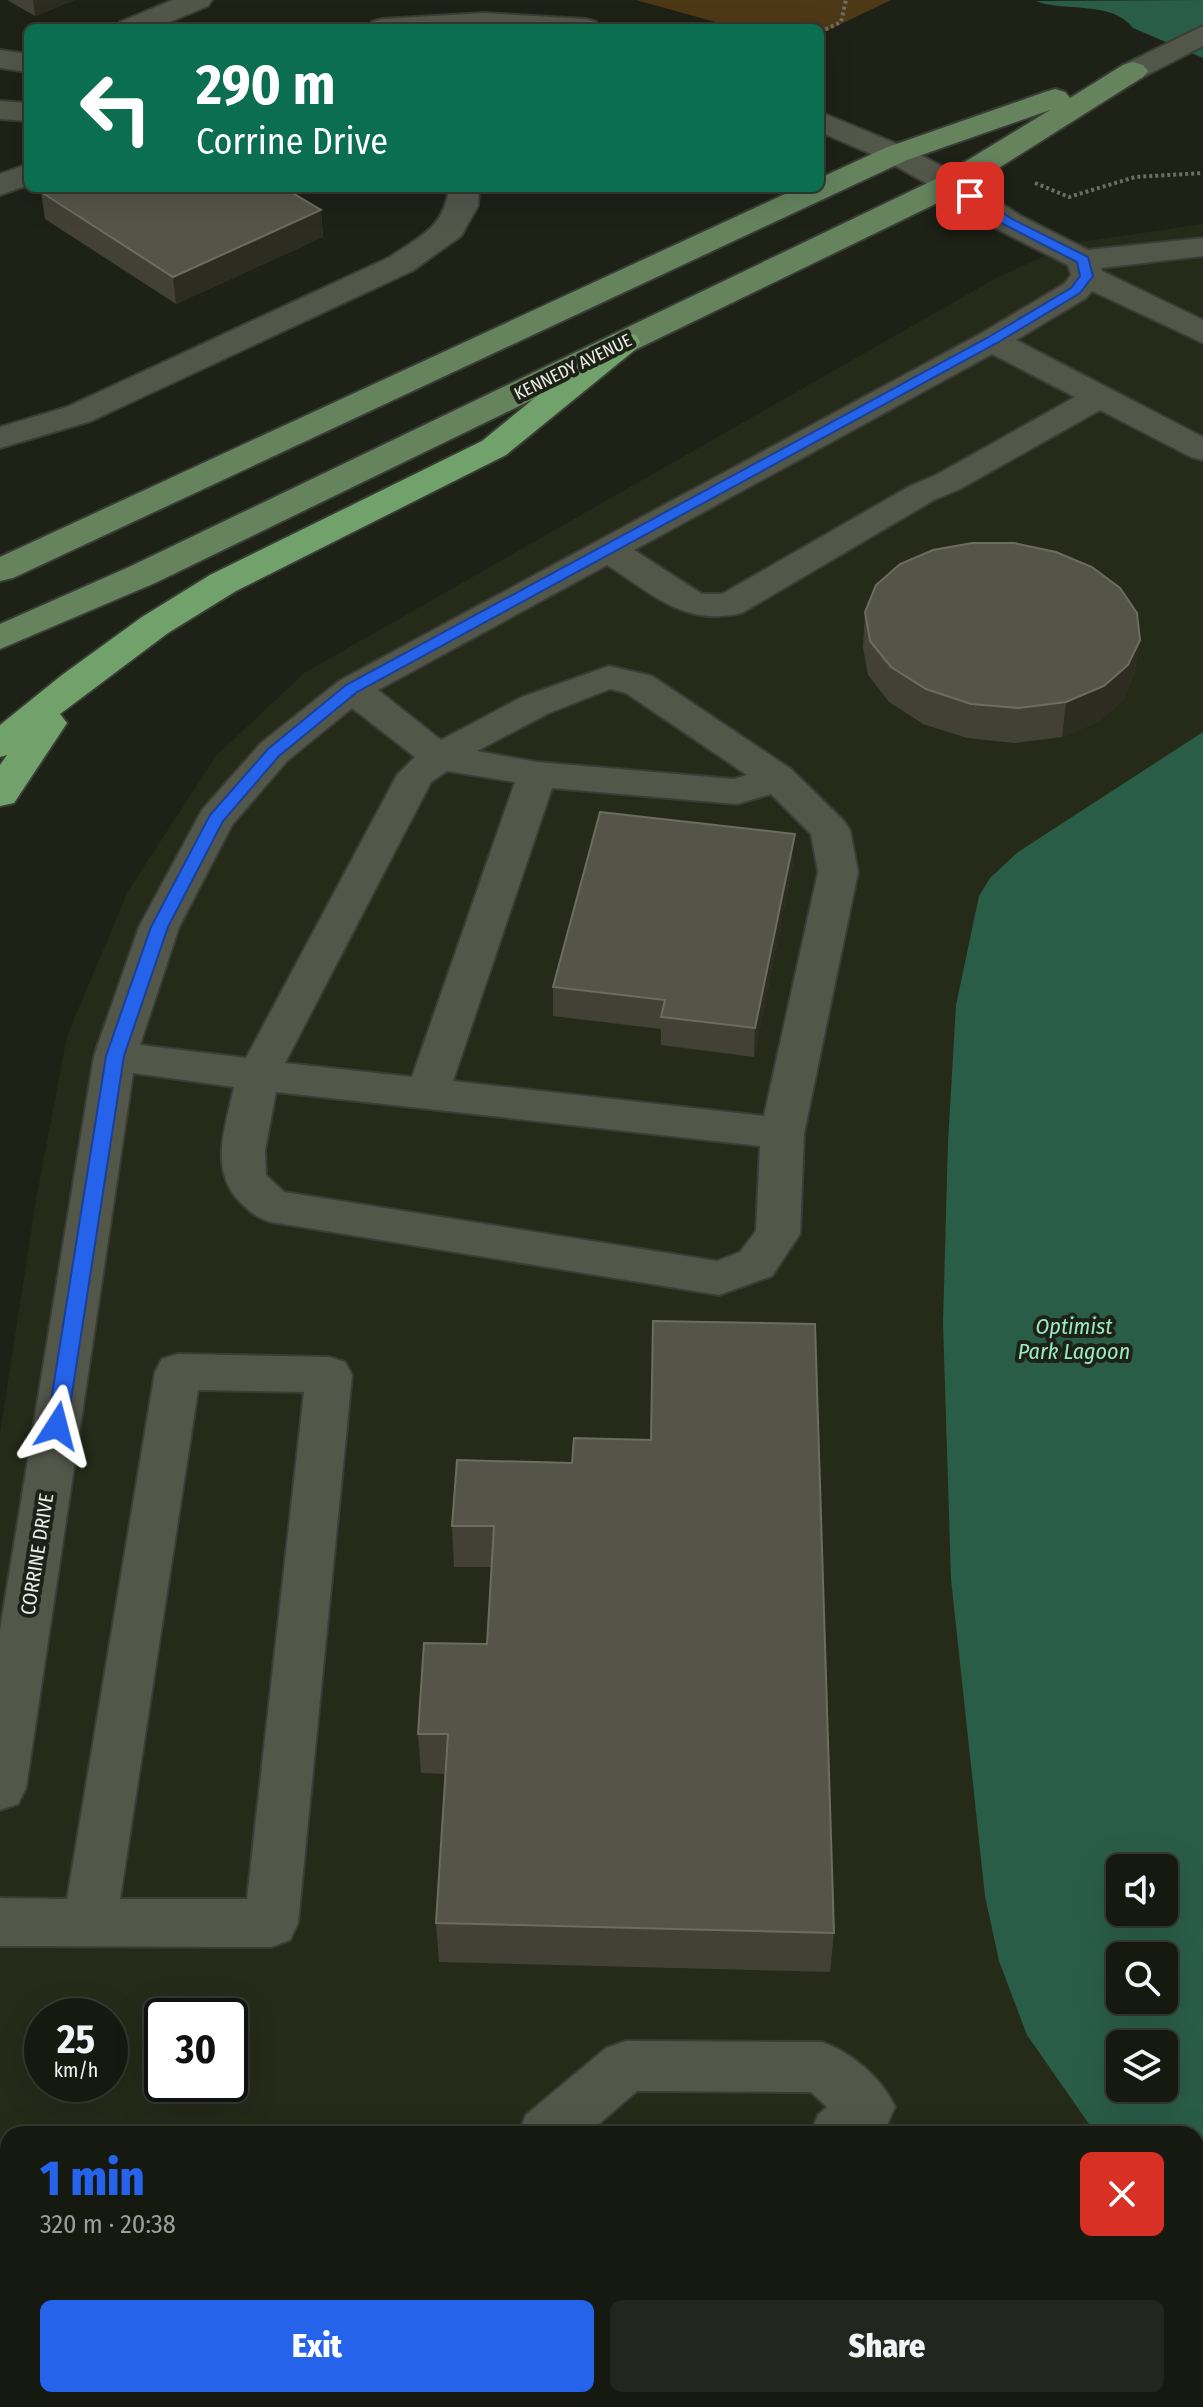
<!DOCTYPE html>
<html lang="en">
<head>
<meta charset="utf-8">
<style>
	:root { --surface:#161910; --page:#23261e; --text:#f1f3f6; --muted:#9ea09f; --line:#353830; --accent:#2563eb }
	body { margin:0; font-family:"Fira Sans Condensed",sans-serif; background:var(--page); color:var(--text); height:100vh; display:flex; flex-direction:column; font-size:30px; white-space:nowrap }
	* { box-sizing:border-box; margin:0 }
	p { font-size:26px; color:var(--muted) }
	.icon { flex:none; width:44px; height:44px; fill:none; stroke:currentColor; stroke-width:2; stroke-linecap:round; stroke-linejoin:round }
	.map { position:relative; flex:1; overflow:hidden }
	.details { position:absolute; left:0px; top:2126px; width:1204px; height:282px; display:flex; flex-direction:column; background:var(--surface); border-radius:24px 24px 0 0; box-shadow:0 8px 32px #0002,0 0 0 2px var(--line) }
	.details>* { flex:none }
	.banner { position:absolute; left:24px; top:24px; width:800px; height:168px; border-radius:12px; box-shadow:0 8px 32px #0002,0 0 0 2px var(--line); background:#0b6e4f; color:#fff; overflow:hidden }
	.tools { position:absolute; left:1106px; top:1854px; display:grid; gap:16px }
	.tools a { display:grid; place-items:center; width:72px; height:72px; border-radius:12px; background:var(--surface); box-shadow:0 8px 32px #0002,0 0 0 2px var(--line); font-size:40px }
	.speed { position:absolute; left:24px; top:1998px; display:flex; gap:16px; font-size:40px; font-weight:700; text-align:center }
	.speed>* { display:grid; place-content:center; width:104px; height:104px; border-radius:50%; background:var(--surface); box-shadow:0 8px 32px #0002,0 0 0 2px var(--line); line-height:1 }
	.speed small { font-size:20px; font-weight:400 }
	.speed .limit { border:4px solid #111; border-radius:12px; background:#fff; color:#111 }
	.pin { position:absolute; display:grid; place-items:center; width:68px; height:68px; color:#fff; margin:-34px; border-radius:16px; box-shadow:0 4px 12px #0006 }
	.me { position:absolute; width:88px; margin:-44px; rotate:9deg; stroke-linejoin:round; filter:drop-shadow(0 0 6px #0008) }
	.turn { display:flex; align-items:center; gap:28px; height:168px; padding:0 40px; font-size:36px }
	.turn .icon { width:104px; height:104px; stroke-width:2.5 }
	.turn b { display:block; font-size:56px; line-height:68px }
	.round { display:grid; place-items:center; flex:none; width:84px; height:84px; border-radius:12px; background:var(--page) }
	.headline { display:flex; align-items:center; justify-content:space-between; height:136px; padding:0 40px }
	h1 { font-size:48px; font-weight:800; line-height:60px; color:var(--accent) }
	.action { display:flex; gap:16px; margin-top:auto; padding:16px 40px }
	.action a { flex:1; height:92px; border-radius:12px; background:var(--accent); color:#fff; font-size:32px; font-weight:800; line-height:92px; text-align:center }
	.action a+a { background:var(--page); color:var(--text) }
	.map>svg:first-child { display:block }
	.built { fill:#262a19; fill-rule:evenodd }
	.green { fill:#4e3916 }
	.water { fill:#2a5d48; fill-rule:evenodd }
	.lines { fill:none; stroke-linecap:round; stroke-linejoin:round }
	.minor-casing { stroke:#3a3d35; stroke-width:4 }
	.major-casing { stroke:#3a3d35; stroke-width:4 }
	.highway-casing { stroke:#3a3d35; stroke-width:4 }
	.path { stroke:#6b6e64; stroke-width:4; stroke-dasharray:3 3; stroke-linecap:butt }
	.minor { fill:#53574a; fill-rule:evenodd }
	.major { fill:#65845e; fill-rule:evenodd }
	.highway { fill:#71a26c; fill-rule:evenodd }
	.wall { fill:#434135 }
	.shaded-wall { fill:#2c2c21 }
	.building { fill:#555448; stroke:#6c6c61; stroke-width:2 }
	.route { fill:#2563eb; stroke:#184099; stroke-width:2 }
	.labels { text-anchor:middle; stroke-width:8; stroke-linejoin:round; paint-order:stroke }
	.far-street-label { font-size:18px; fill:#ebeee6; stroke:#1e2116 }
	.street-label { font-size:20px; fill:#ebeee6; stroke:#1e2116 }
	.water-label { font-size:22px; font-style:italic; fill:#99ebc5; stroke:#1e2116 }
</style>
</head>
<body>
<div class="map">
<svg width="1203" height="2407" viewBox="0 0 1203 2407">
	<rect width="100%" height="100%" fill="#1e2116"/>
	<!-- built -->
	<path class="built" d="M1203 224V764L1024 923 1120 2088 1151 2134H8V2400H1196V2210L1203 2222V2407H0V1433L36 1200 67 1036 128 891 216 756 304 673 996 278 1073 243ZM42 2016H110V2084H42ZM162 2016H230V2084H162Z"/>
	<!-- green -->
	<path class="green" d="M636 0H891L820 34V28H737Z"/>
	<!-- water -->
	<path class="water" d="M1203 0V58L1133 28C1112 0 1062 12 1036 1Z
		M1203 732V2317L1196 2304V2134H1096L1027 2035 999 1961 985 1896 951 1579 943 1323 948 1142 956 1005 979 896 990 878 1018 852ZM1120 1868H1164V1912H1120ZM1120 1956H1164V2000H1120ZM1120 2044H1164V2088H1120Z"/>
	<g class="lines">
		<!-- minor casing -->
		<g class="minor-casing">
			<path id="minor" d="M173 0H212L208 6 155 28H116L120 22Z
				M484 13 586 19 596 22 600 28H368L372 22 382 19Z
				M1203 26V46L1143 77 1133 80 1123 77 1118 71 1123 65Z
				M0 50 28 54V72L0 68Z
				M0 101 28 103V121L0 119Z
				M820 112 907 148 962 177 1019 215 1088 250 1203 238V256L1101 268 1102 271 1203 320V343L1092 291 1086 298 1016 340 1203 437V460L1191 457 1100 410 960 489 934 500 742 613C684 627 653 594 607 565L378 690 441 740 522 697 609 666 652 676 791 769 844 821 850 830 858 872 804 1133 800 1234 772 1276 719 1295 271 1222C257 1218 250 1212 240 1202 208 1169 226 1126 234 1087L133 1073 26 1788 18 1804 0 1810V1630L94 1056 139 927 202 810 261 743 339 681 980 334 1064 284 1071 275 1068 265 997 229 940 191 885 160 820 132ZM992 354 1075 397 936 475 910 486 722 594H702L634 550ZM610 689 626 693 747 775 734 779 537 762 477 751 549 713ZM352 708 415 757 397 775 246 1058 140 1045 179 927 232 825 287 761ZM447 771 515 782 412 1077 285 1063 431 782ZM552 788 737 804 771 794 811 834 818 872 764 1116 453 1081ZM276 1092 760 1146 756 1231 740 1252 717 1261 284 1192 266 1175 265 1150Z
				M28 164V185L0 195V174Z
				M449 188H479L478 206 461 236 412 271 91 421 0 448V427L67 407 390 257C420 236 444 228 449 188Z
				M178 1354 329 1357 345 1362 352 1375 298 1923 290 1940 271 1947 0 1946V1898L67 1899 155 1372 162 1359ZM198 1390 304 1392 247 1899H120Z
				M626 2041 822 2042C852 2053 882 2078 895 2107L887 2125 877 2134H810L818 2115 827 2107 811 2092 637 2091 587 2134H518L526 2115 606 2048Z
				M199 2400H265L262 2407H196Z
				M514 2400H578L575 2407H511Z"/>
		</g>
		<!-- major casing -->
		<g class="major-casing">
			<path id="major" d="M1133 62 1143 65 1148 71 1143 77 962 191 155 583 0 649V624L129 567 940 177 1050 110 907 160 13 578 0 581V557L798 188H820V178L885 148 1045 92 1055 89 1065 92 1070 98 1123 65Z"/>
		</g>
		<!-- highway casing -->
		<g class="highway-casing">
			<path id="highway" d="M624 332 636 335 640 342 636 349 506 455 236 591 168 633 60 714 67 723 14 803 0 806V765L7 755 0 757V725L62 675 142 617 210 575 482 441 612 335Z"/>
		</g>
		<!-- path -->
		<path class="path" d="M820 32 841 22 846 0
			M1035 183 1069 197 1135 177 1203 173"/>
		<!-- minor -->
		<use href="#minor" class="minor"/>
		<!-- major -->
		<use href="#major" class="major"/>
		<!-- highway -->
		<use href="#highway" class="highway"/>
	</g>
	<!-- wall -->
	<path class="wall" d="M7 0H75L35 16Z
		M41 192 321 210 323 237 176 304 45 219Z
		M865 612 1140 640 1134 674 1123 700 1099 721 1062 737 1015 743 967 738 923 724 889 702 868 675 863 647Z
		M793 863 754 1057 661 1045V1029L553 1016V987Z
		M457 1460 834 1933 830 1972 439 1962 436 1923 446 1774 421 1773 418 1734 487 1644 492 1567H454L452 1526Z"/>
	<!-- shaded-wall -->
	<path class="shaded-wall" d="M33 0H75L35 16Z
		M321 210 323 237 176 304 173 277Z
		M1140 640 1134 674 1123 700 1099 721 1062 737 1066 702Z
		M795 834 793 863 754 1057 755 1028Z"/>
	<!-- building -->
	<path class="building" d="M50 188H284L321 210 173 277 41 192Z
		M972 543H1014L1056 552 1092 567 1120 588 1137 613 1140 640 1128 665 1104 686 1066 702 1019 708 971 704 926 689 891 667 870 641 865 612 876 585 900 564 933 550Z
		M600 812 795 834 755 1028 661 1017 665 1000 553 987Z
		M653 1321 815 1324 834 1933 436 1923 448 1734H418L424 1643 487 1644 494 1526H452L457 1460 572 1463 574 1438 651 1440Z
		M778 2400H1085L1078 2407H770Z"/>
	<!-- route -->
	<path class="route" d="M965 194H974L1012 219 1088 257 1093 276 1080 293 997 343 357 692 279 756 223 821 168 927 124 1056 67 1426 64 1431H50L47 1426 106 1056 151 927 210 815 268 749 346 685 987 338 1071 288 1080 276 1077 262 1003 224 965 199Z"/>
	<g class="labels">
		<!-- far-street labels -->
		<g class="far-street-label">
			<text transform="translate(573 367) rotate(-26)" y="6">KENNEDY AVENUE</text>
		</g>
		<!-- street labels -->
		<g class="street-label">
			<text transform="translate(37 1554) rotate(-81)" y="7">CORRINE DRIVE</text>
		</g>
		<!-- water labels -->
		<g class="water-label">
			<text x="1074" y="1334">Optimist<tspan x="1074" dy="25">Park Lagoon</tspan></text>
		</g>
	</g>
</svg>
<div class="tools">
<a><svg class="icon" aria-label="sound" viewBox="0 0 24 24"><path d="M4 9h4l5-4v14l-5-4H4zM17 9q2 3 0 6"/></svg></a>
<a><svg class="icon" aria-label="search" viewBox="0 0 24 24"><circle cx="10" cy="10" r="6"/><path d="M15 15l6 6"/></svg></a>
<a><svg class="icon" aria-label="layers" viewBox="0 0 24 24"><path d="M12 4l9 5-9 5-9-5zM3 14l9 5 9-5"/></svg></a>
</div>
<div class="speed"><div>25<small>km/h</small></div><div class="limit">30</div></div>
<div class="pin" style="left:970px;top:196px;background:#d93025"><svg class="icon" aria-label="arrive" viewBox="0 0 24 24"><path d="M6 21V4h12l-3 4 3 4H6"/></svg></div>
<svg class="me" style="left:57px;top:1426px" viewBox="-20 -20 40 40"><path d="M0-17L14 15 0 8-14 15z" fill="#2563eb" stroke="#fff" stroke-width="4"/></svg>
<div class="banner">
<div class="turn"><svg class="icon" aria-label="left" viewBox="0 0 24 24"><path d="M17 20v-9H6M10 6l-5 5 5 5"/></svg><div><b>290 m</b>Corrine Drive</div></div>
</div>
<section class="details">
<div class="headline"><div><h1>1 min</h1><p>320 m · 20:38</p></div><a class="round" style="background:#d93025;color:#fff"><svg class="icon" aria-label="close" viewBox="0 0 24 24"><path d="M6 6l12 12M18 6L6 18"/></svg></a></div>
<div class="action"><a>Exit</a><a>Share</a></div>
</section>
</div>
</body>
</html>
